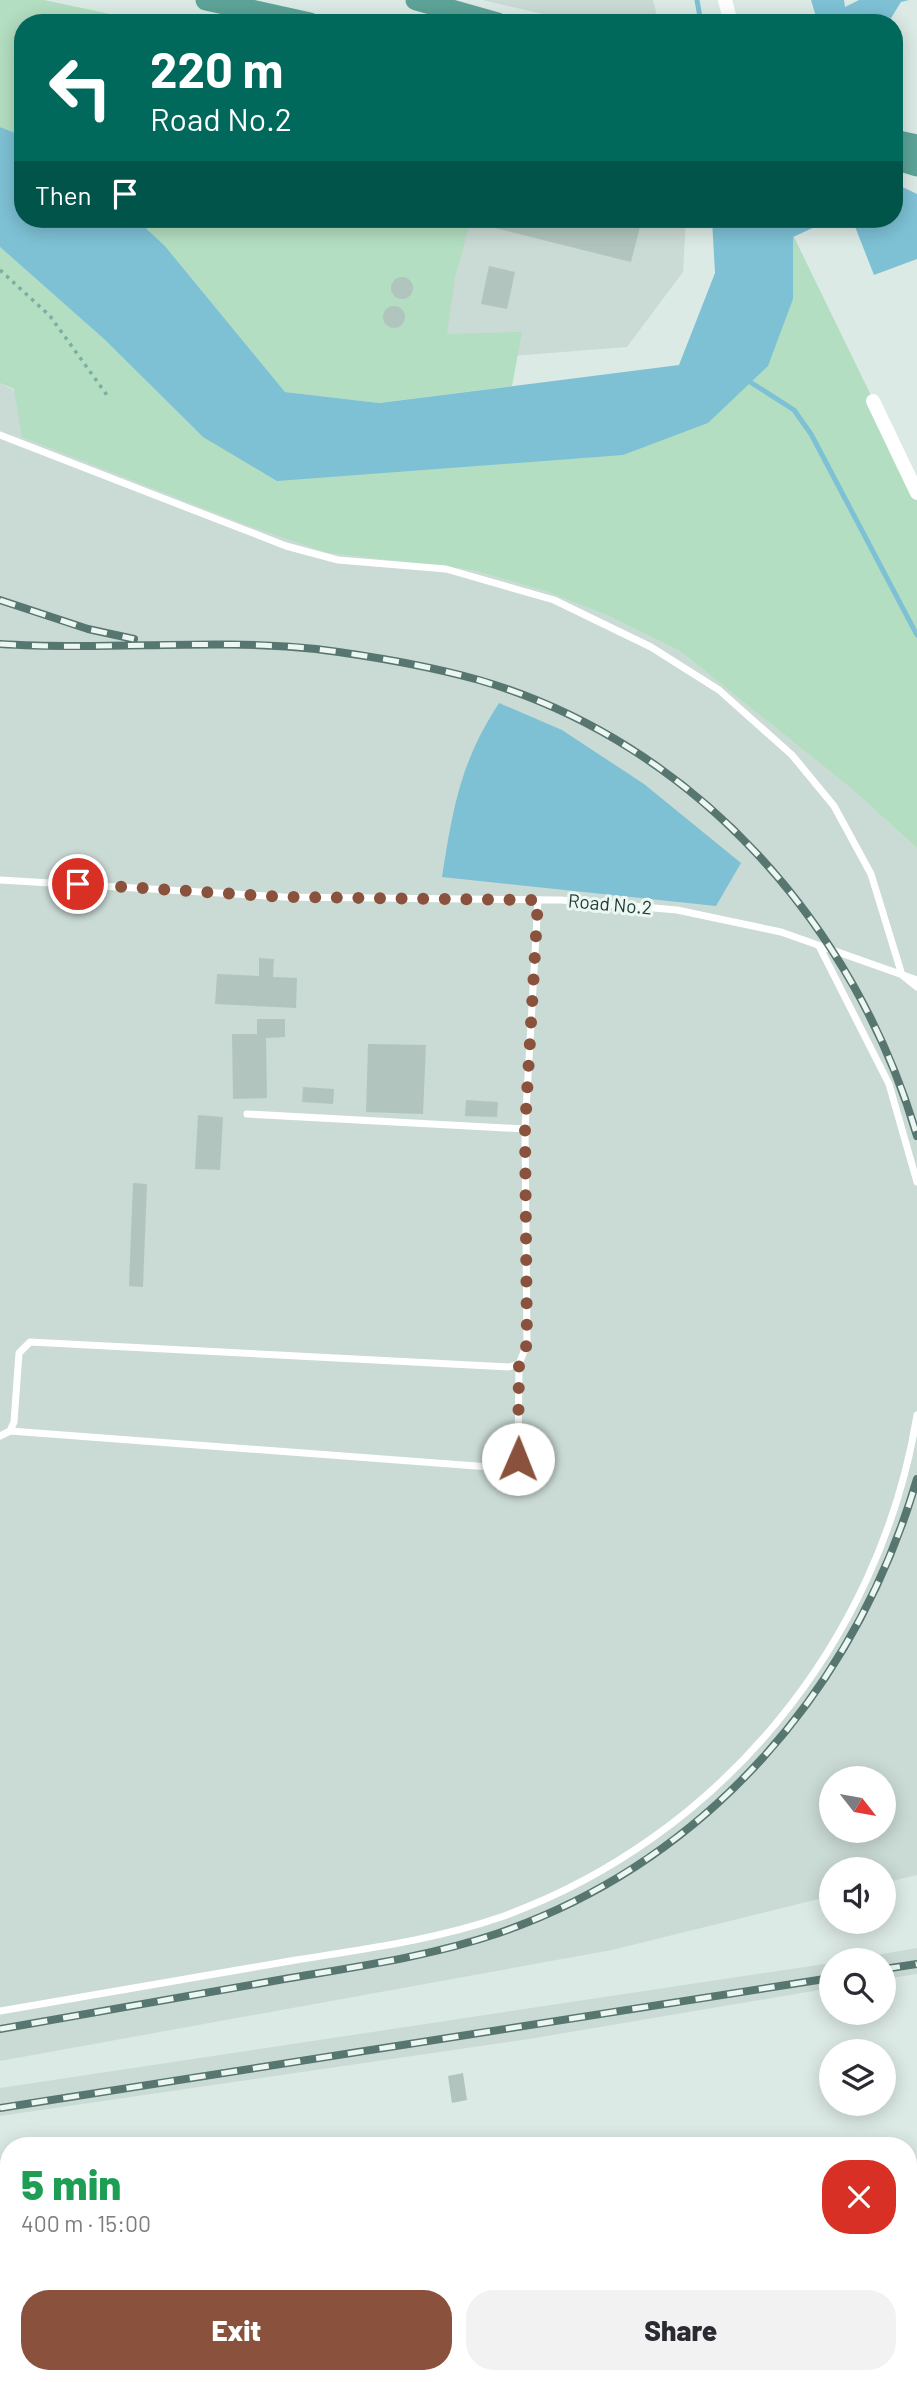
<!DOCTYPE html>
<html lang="en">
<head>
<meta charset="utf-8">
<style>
	:root { --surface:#fff; --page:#f2f2f3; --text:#2b2b33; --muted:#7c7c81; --accent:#8a523c }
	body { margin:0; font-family:Barlow,sans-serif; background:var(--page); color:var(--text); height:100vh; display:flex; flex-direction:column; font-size:26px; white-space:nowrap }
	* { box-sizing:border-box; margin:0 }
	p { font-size:23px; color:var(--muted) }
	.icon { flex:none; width:38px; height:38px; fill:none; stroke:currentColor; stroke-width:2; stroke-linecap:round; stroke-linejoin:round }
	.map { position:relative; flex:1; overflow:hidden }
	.details { position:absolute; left:0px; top:2137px; width:917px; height:247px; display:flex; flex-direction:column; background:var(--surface); border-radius:28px 28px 0 0; box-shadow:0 4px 18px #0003 }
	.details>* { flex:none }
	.hud { position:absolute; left:14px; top:14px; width:889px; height:214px; border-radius:28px; box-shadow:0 4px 18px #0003; background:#00695c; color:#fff; overflow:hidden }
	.needle { width:46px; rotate:121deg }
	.tools { position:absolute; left:819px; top:1766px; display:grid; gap:14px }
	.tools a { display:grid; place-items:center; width:77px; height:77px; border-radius:50%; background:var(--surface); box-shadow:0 4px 18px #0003; font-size:35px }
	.pin { position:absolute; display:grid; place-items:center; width:60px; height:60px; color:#fff; margin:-30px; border:4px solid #fff; border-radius:50%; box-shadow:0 2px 7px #0007 }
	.me { position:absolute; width:77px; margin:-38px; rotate:1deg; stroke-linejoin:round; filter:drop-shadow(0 0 5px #0008) }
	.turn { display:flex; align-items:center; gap:24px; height:147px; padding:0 21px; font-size:32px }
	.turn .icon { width:91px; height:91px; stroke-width:2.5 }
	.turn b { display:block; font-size:49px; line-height:60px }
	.then { display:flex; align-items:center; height:66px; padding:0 21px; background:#0003; gap:14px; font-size:26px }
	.round { display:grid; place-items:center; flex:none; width:74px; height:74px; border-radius:28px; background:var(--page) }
	.headline { display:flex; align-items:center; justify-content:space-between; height:119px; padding:0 21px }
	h1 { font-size:42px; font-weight:800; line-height:52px; color:#1e9e55 }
	.button { display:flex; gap:14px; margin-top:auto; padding:14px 21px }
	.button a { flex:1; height:80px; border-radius:28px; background:var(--accent); color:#fff; font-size:28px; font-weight:800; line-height:80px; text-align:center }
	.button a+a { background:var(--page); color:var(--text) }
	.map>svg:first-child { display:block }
	.built { fill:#cadad4; fill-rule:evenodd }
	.green { fill:#b3dec1 }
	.water { fill:#7ec1d5 }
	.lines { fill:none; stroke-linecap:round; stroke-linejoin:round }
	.stream { stroke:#7ec1d5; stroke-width:5 }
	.building { fill:#b1c5be }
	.path { stroke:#7ab0a3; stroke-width:3.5; stroke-dasharray:3.5 5; stroke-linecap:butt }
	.lane { stroke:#fff; stroke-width:7 }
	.street { stroke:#fff; stroke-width:14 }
	.primary { stroke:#5da397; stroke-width:21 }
	.rail-casing { stroke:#577670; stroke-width:8 }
	.rail { stroke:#edf7f2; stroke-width:5; stroke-dasharray:16; stroke-linecap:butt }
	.route { stroke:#8a523c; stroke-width:12; stroke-dasharray:0 21.6 }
	.labels { text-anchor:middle; stroke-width:6; stroke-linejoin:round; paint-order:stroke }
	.street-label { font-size:19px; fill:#1d3a34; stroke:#edf7f2 }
</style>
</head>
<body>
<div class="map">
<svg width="917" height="2382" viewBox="0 0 917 2382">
	<rect width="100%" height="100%" fill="#dceae5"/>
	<!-- built -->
	<path class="built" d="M482 0H653L659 23H583Z
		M290 219H686L683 272 627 347 304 372Z
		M0 383 328 553 472 570 545 591 609 616 680 651 852 789 917 848V1875L884 1883V1869H831V1896L612 1950 0 2061ZM831 1778H884V1830H831Z
		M917 1948V1974L884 1979V1960H848Z
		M831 1963V1988L529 2039 0 2116V2088Z"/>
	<!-- green -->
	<path class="green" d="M0 0H44L153 23H23V136L0 127Z
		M136 219H471L455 277 447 334 522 332 512 386 378 403 285 392 165 246Z
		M792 233 917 490V848L852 789 680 651 609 616 545 591 472 570 328 553 244 524 22 437 14 389 0 383V247L104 339 201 435 623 455Z"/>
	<!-- water -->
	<path class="water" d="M811 0H844L845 7 859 0H909L901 2 888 23H818Z
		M0 127 23 136V219H136L165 246 285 392 379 403 679 365 715 273 712 219H832L793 237V299L768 366 708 423 623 455 277 481 203 437 104 339 0 247Z
		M894 183 917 194V259L874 275 852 219H894Z
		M499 703 562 730 644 784 741 863 716 906 442 877C453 808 460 763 499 703Z"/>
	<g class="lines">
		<!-- stream -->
		<path class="stream" d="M697 0 701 23
			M747 380 794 410 811 434 917 635"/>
	</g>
	<!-- building -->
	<path class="building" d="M488 219H642L631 262 487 226Z
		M489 266 515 272 507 309 481 304Z
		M391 288a11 11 0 1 1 22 0a11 11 0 1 1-22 0Z
		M383 317a11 11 0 1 1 22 0a11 11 0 1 1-22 0Z
		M259 958 274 959 273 977 297 978 296 1008 215 1004 217 974 259 976Z
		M257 1019H285V1037L266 1038 267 1098 233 1099 232 1034H257Z
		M368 1044 426 1045 423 1114 366 1112Z
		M303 1087 334 1089 333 1104 302 1102Z
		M466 1100 498 1102 497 1117 465 1116Z
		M198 1115 223 1117 220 1170 195 1169Z
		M133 1183 147 1184 143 1287 129 1286Z
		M463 2073 467 2100 452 2103 448 2076Z
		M291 2375H327L319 2382H310L305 2377 298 2382Z
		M668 2375H686L688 2376 685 2382H664Z"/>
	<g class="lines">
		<!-- path -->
		<path class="path" d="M0 270 50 316 109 398"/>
		<!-- lane -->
		<path class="lane" d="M0 435 286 546 338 560 446 569 554 600 651 647 719 690 792 755 834 806 871 874 902 975 917 987
			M0 880 284 897 561 900 677 910 781 932 917 980
			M819 946 889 1084 917 1182
			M247 1114 525 1129
			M10 1431 503 1468 512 1466 518 1459 519 1364
			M0 1436 10 1431 14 1422 19 1353 30 1342 509 1367 519 1364 527 1344 525 1129 538 900
			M0 2011C99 1994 197 1977 296 1960 364 1949 435 1940 501 1917 719 1839 880 1643 917 1415
			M208 2382 211 2375"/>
		<!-- street -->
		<path class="street" d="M725 0 731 23
			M873 401 917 493
			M0 2198 9 2194
			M429 2375 440 2382
			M582 2375 595 2382
			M830 2375 842 2382
			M464 2382 468 2375
			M503 2382 517 2375
			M615 2382 619 2375
			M863 2382 868 2375"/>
		<!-- primary -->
		<path class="primary" d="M206 0 310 23
			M416 0 498 23
			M894 140 917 145
			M894 159 917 166"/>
		<!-- rail casing -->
		<g class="rail-casing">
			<path id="rail" d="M0 600 88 629 134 639
				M0 644C105 651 211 638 316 649 371 656 425 665 479 680 695 743 855 925 917 1136
				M884 1969 917 1964
				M0 2029C97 2012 194 1995 290 1978 361 1966 431 1956 499 1933 709 1860 855 1688 917 1479
				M0 2108 831 1978"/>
		</g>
		<!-- rail -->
		<use href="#rail" class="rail"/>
	</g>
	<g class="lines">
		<!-- route -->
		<path class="route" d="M78 884 284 897 538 900 525 1129 527 1344 519 1364 518 1459"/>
	</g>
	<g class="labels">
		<!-- street labels -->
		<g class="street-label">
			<text transform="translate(610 904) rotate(5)" y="7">Road No.2</text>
		</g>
	</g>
</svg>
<div class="tools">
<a><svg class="needle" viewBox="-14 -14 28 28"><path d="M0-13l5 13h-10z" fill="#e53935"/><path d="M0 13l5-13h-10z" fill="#7c7c81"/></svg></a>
<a><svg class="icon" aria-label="sound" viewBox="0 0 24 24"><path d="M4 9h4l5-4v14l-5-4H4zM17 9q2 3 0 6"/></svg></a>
<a><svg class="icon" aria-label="search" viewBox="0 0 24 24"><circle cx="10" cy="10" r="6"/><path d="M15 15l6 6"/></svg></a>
<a><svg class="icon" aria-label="layers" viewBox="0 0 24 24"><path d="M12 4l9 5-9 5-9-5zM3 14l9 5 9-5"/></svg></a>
</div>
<div class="pin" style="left:78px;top:884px;background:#d93025"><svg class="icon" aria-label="arrive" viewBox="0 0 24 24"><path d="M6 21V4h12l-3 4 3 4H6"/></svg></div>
<svg class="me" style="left:518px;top:1459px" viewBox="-20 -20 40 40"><circle r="19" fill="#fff"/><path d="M0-13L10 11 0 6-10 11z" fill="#8a523c"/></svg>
<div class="hud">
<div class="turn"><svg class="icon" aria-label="left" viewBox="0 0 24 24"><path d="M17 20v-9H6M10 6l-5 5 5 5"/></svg><div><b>220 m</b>Road No.2</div></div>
<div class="then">Then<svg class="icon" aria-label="arrive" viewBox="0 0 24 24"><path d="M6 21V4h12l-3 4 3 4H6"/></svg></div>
</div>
<section class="details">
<div class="headline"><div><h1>5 min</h1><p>400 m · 15:00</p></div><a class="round" style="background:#d93025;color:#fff"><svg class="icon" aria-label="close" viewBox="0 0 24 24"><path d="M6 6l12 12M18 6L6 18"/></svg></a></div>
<div class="button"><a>Exit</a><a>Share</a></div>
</section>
</div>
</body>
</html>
